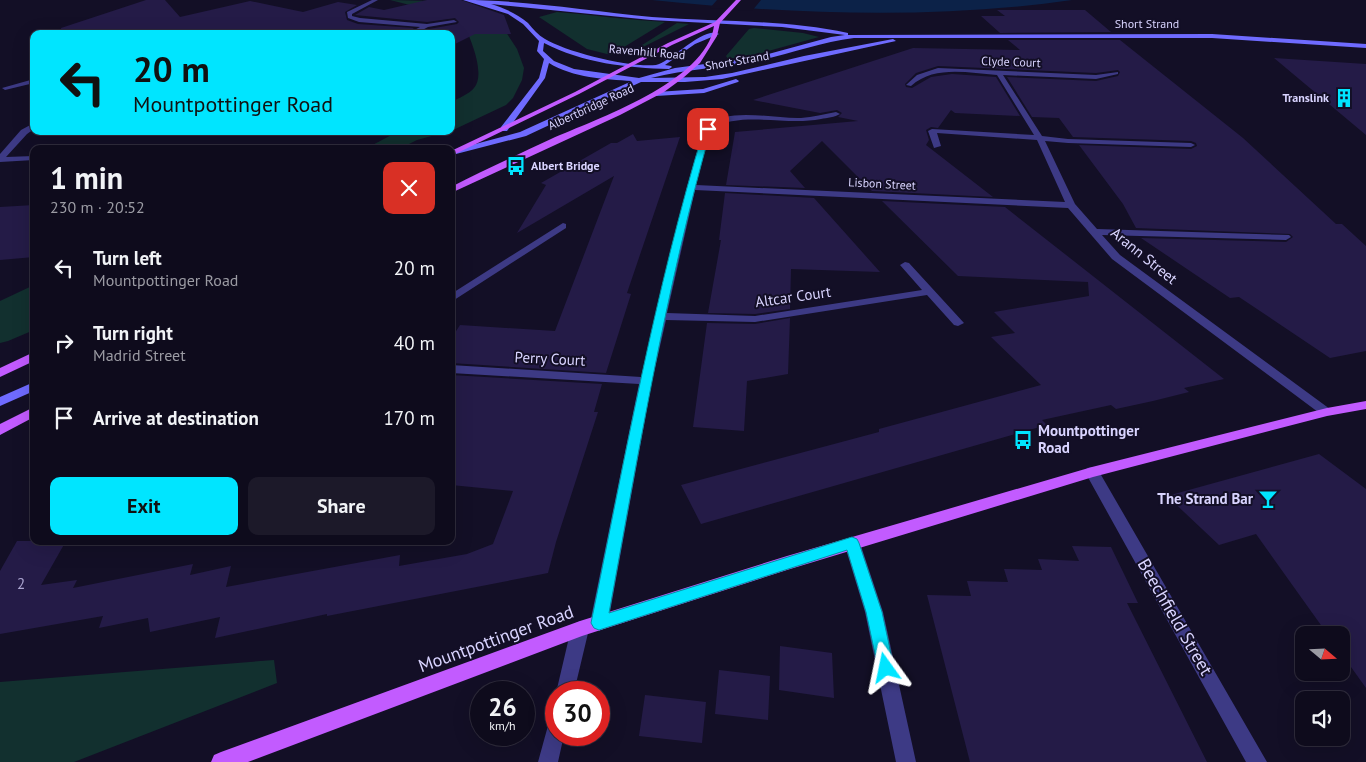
<!DOCTYPE html>
<html lang="en">
<head>
<meta charset="utf-8">
<style>
	:root { --surface:#0e0b1c; --page:#1c1929; --text:#f1f3f6; --muted:#9b9ba3; --line:#2e2b3b; --accent:#00e5ff }
	body { margin:0; font-family:"PT Sans",sans-serif; background:var(--page); color:var(--text); height:100vh; display:flex; flex-direction:column; font-size:19px; white-space:nowrap }
	* { box-sizing:border-box; margin:0 }
	p { font-size:16px; color:var(--muted) }
	.icon { flex:none; width:28px; height:28px; fill:none; stroke:currentColor; stroke-width:2; stroke-linecap:round; stroke-linejoin:round }
	.map { position:relative; flex:1; overflow:hidden }
	.side { position:absolute; left:30px; top:145px; width:425px; height:400px; display:flex; flex-direction:column; background:var(--surface); border-radius:10px; box-shadow:0 5px 20px #0002,0 0 0 1px var(--line) }
	.side>* { flex:none }
	.top-card { position:absolute; left:30px; top:30px; width:425px; height:105px; border-radius:10px; box-shadow:0 5px 20px #0002,0 0 0 1px var(--line); background:#00e5ff; color:#111; overflow:hidden }
	.needle { width:32px; rotate:109deg }
	.fabs { position:absolute; left:1295px; top:626px; display:grid; gap:10px }
	.fabs a { display:grid; place-items:center; width:55px; height:55px; border-radius:10px; background:var(--surface); box-shadow:0 5px 20px #0002,0 0 0 1px var(--line); font-size:25px }
	.speed { position:absolute; left:470px; top:681px; display:flex; gap:10px; font-size:25px; font-weight:700; text-align:center }
	.speed>* { display:grid; place-content:center; width:65px; height:65px; border-radius:50%; background:var(--surface); box-shadow:0 5px 20px #0002,0 0 0 1px var(--line); line-height:1 }
	.speed small { font-size:12px; font-weight:400 }
	.speed .limit { border:8px solid #d22; background:#fff; color:#111 }
	.pin { position:absolute; display:grid; place-items:center; width:42px; height:42px; color:#fff; margin:-21px; border-radius:10px; box-shadow:0 2px 8px #0006 }
	.me { position:absolute; width:55px; margin:-28px; rotate:348deg; stroke-linejoin:round; filter:drop-shadow(0 0 4px #0008) }
	.turn { display:flex; align-items:center; gap:18px; height:105px; padding:0 20px; font-size:22px }
	.turn .icon { width:65px; height:65px; stroke-width:2.5 }
	.turn b { display:block; font-size:35px; line-height:42px }
	.round { display:grid; place-items:center; flex:none; width:52px; height:52px; border-radius:10px; background:var(--page) }
	.headline { display:flex; align-items:center; justify-content:space-between; height:85px; padding:0 20px }
	h1 { font-size:30px; font-weight:800; line-height:38px }
	.button { display:flex; gap:10px; margin-top:auto; padding:10px 20px }
	.button a { flex:1; height:58px; border-radius:10px; background:var(--accent); color:#111; font-size:20px; font-weight:800; line-height:58px; text-align:center }
	.button a+a { background:var(--page); color:var(--text) }
	ul { padding:0; list-style:none }
	li { display:flex; align-items:center; gap:15px; height:75px; padding:0 20px }
	li div { flex:1 }
	li b { display:block; font-size:19px }
	li em { font-style:normal }
	.map>svg:first-child { display:block }
	.green { fill:#12302f }
	.water { fill:#0c2248 }
	.pier { fill:#130f26 }
	.building { fill:#241b47 }
	.lines { fill:none; stroke-linecap:round; stroke-linejoin:round }
	.street { fill:#3d3a85; fill-rule:evenodd }
	.secondary { fill:#6f6bff; fill-rule:evenodd }
	.primary { fill:#c25bff; fill-rule:evenodd }
	.route { fill:#00e5ff; stroke:#0095a6 }
	.labels { text-anchor:middle; stroke-width:4; stroke-linejoin:round; paint-order:stroke }
	.far-street-label { font-size:12px; fill:#d9d4ff; stroke:#130f26 }
	.far-poi-label { font-size:12px; font-weight:bold; fill:#d9d4ff; stroke:#130f26; text-anchor:end }
	.street-label { font-size:15px; fill:#d9d4ff; stroke:#130f26 }
	.poi-label { font-size:15px; font-weight:bold; fill:#d9d4ff; stroke:#130f26; text-anchor:start }
	.near-number-label { font-size:15px; fill:#aca6d1 }
	.near-street-label { font-size:18px; fill:#d9d4ff; stroke:#130f26 }
</style>
</head>
<body>
<div class="map">
<svg width="1366" height="762" viewBox="0 0 1366 762">
	<rect width="100%" height="100%" fill="#130f26"/>
	<!-- green -->
	<path class="green" d="M390 0 432 1 502 26 517 49 524 68 522 80 513 98 506 105 451 131V102C459 98 469 94 474 88 487 73 468 33 461 18Z
		M557 12C593 15 629 20 665 22L611 55 587 49 539 17Z
		M677 23 689 24 623 57Z
		M754 28 803 33 819 37 754 55 728 59 726 56 749 29Z
		M399 131H450L417 140 399 149H365Z
		M34 285V330L8 341 0 343V301Z
		M274 660 277 683 74 762H0V682Z"/>
	<!-- water -->
	<path class="water" d="M652 0H1072C933 20 791 14 652 0Z"/>
	<!-- pier -->
	<path class="pier" d="M717 0H761L752 11 710 8Z"/>
	<!-- building -->
	<path class="building" d="M146 0H165L180 17 250 1 303 12 338 2 357 5 345 12 347 20 358 24 414 28 405 34H62L61 28Z
		M427 0H461L504 15 511 34H475L451 46V34H419L429 29 457 24 459 22 455 18 427 22 355 15 369 7 384 10Z
		M997 10H1085L1111 32 1000 33 981 16H1005Z
		M1008 40H1120L1243 138 1336 224H1342L1366 246V351L1330 358 1239 297 1230 298 1141 238 1286 242 1293 237 1290 234 1136 228 1123 204 1079 145 1191 149 1197 146 1196 143 1191 141 1073 137 1059 118 1032 117 1007 77 1096 81 1118 76 1120 72 1118 70 1096 73 938 66 916 73 905 84 906 87 912 88 931 77 952 74 996 77 1020 116 955 113 951 110 938 128 931 127 926 130 929 140 926 145 993 197 872 191 822 141 790 171 805 188 726 185 735 132 858 121 838 117 842 113 837 110 820 113 753 100 913 48 1020 50Z
		M1274 58 1366 64V135Z
		M633 134 637 141 680 137 627 293 631 294 606 373 451 363V339L460 325 555 331 614 176 517 233 546 185 541 183 611 143H617Z
		M725 193 814 198 880 272 791 269 790 309 755 314 708 313 721 240H719Z
		M882 201 1005 207 1224 379 1184 388 1189 392 1153 401 1116 409 1111 405 1042 420 1047 425 701 524 681 485 879 432V429L1041 385 991 337 1015 333 994 312 1089 296 1088 282 958 276Z
		M34 205V257L0 260V207Z
		M790 318 788 374 747 381 744 431 693 427 707 323 755 324Z
		M451 375 602 384 594 412H598L556 542 548 573 327 616V614L215 638 220 617 150 632 148 618 99 628 103 616 0 634V571L17 541H66L41 585 77 580 73 588 193 564 190 575 231 566 226 587 400 555 399 566 467 554 493 544 513 491 451 485Z
		M1319 454 1366 489V688L1341 653V635H1328L1256 534 1219 545 1167 496Z
		M1072 546 1111 547 1138 603H1127L1207 762H970L927 595 971 596 967 581 1008 582 1004 569 1042 570 1038 559 1079 561Z
		M780 646 832 653 834 698 779 690Z
		M719 670 770 676 768 720 715 714Z
		M645 695 706 702 702 743 639 736Z"/>
	<g class="lines">
		<!-- street -->
		<path class="street" d="M372 0H378L352 14V16L360 18 427 24 454 20 457 22 428 27 415 34H407L420 27 359 22 348 18 347 12Z
			M938 68 1096 75 1118 72V74L1096 79 1003 75 1042 136 1068 139 1191 143 1195 145 1191 147 1068 143 1045 141 1075 204 1097 229 1289 235 1291 237 1286 240 1102 235 1120 255 1334 412 1332 415H1322L1112 259 1068 208 695 190 667 313 755 316 922 290 900 265 905 262 909 263 964 323 958 326 954 325 927 295 755 322 666 320 652 381 608 623 605 628 599 631 593 628 590 623 639 384 451 373V365L641 377 687 187 704 127C729 106 771 119 801 118 813 117 824 114 836 112L840 114C835 117 827 118 821 119 785 126 744 111 711 128L696 185 1065 202 1037 140 937 133 941 146 934 148 928 131 932 129 1034 135 997 75C967 73 935 65 911 86L906 85 917 75Z
			M34 79V83L5 90 2 88Z
			M34 123V129L27 134 6 157 34 156V160L0 162V154L21 130Z
			M563 223 566 224V228L451 302V294Z
			M1092 467 1097 468 1267 762H1246L1085 472 1087 468Z
			M852 537 858 539 860 543 883 612 916 762H896L865 612 844 543 846 539Z
			M580 621 586 624 589 629 574 692 556 693 571 629 574 624Z
			M556 720V735H564L558 762H538L549 722Z"/>
		<!-- secondary -->
		<path class="secondary" d="M463 0C526 0 589 11 652 17 717 22 783 19 848 33V35L1212 34 1366 44V48L1212 38H854C821 42 790 54 757 61 722 68 686 69 651 78L705 77 732 73 804 56 893 39 896 41 722 79 685 82H641L526 136 456 154H453V150L520 132 632 81C605 79 573 78 549 63L545 78 507 131H501V127L539 78 544 59 537 51 539 41 523 24 508 14ZM491 4 651 20 782 27 845 35 831 37 757 57 675 68 639 78 574 69 554 61 543 51 544 43C582 63 628 68 669 69L672 67 671 66 665 65 695 44 719 34C703 26 670 63 656 65 631 68 566 52 545 39 538 35 533 29 528 23 518 14 504 8 491 4Z
			M736 79 739 81 738 82 704 93 656 96 653 94 656 92 703 89Z
			M34 382V391L0 406V397Z"/>
		<!-- primary -->
		<path class="primary" d="M736 0H741L720 23 717 36 700 63 683 78 664 92 620 115 451 193V187C484 170 517 155 551 139 596 119 706 82 714 26L672 45 579 94 451 156V151L575 92 668 43 715 22Z
			M34 352V361L0 377V368Z
			M1366 401V409L1327 416 1093 477 787 570 582 636 248 762H211L214 755 221 752 580 621 787 556 1092 467 1327 408Z
			M34 407V417L0 435V424Z"/>
	</g>
	<!-- route -->
	<path class="route" d="M708 127 711 129C666 287 639 451 609 613L852 537 857 539 859 543 882 612 894 668 892 673 886 676 880 673 878 668 866 612 847 550 599 630 594 628 591 623C625 458 655 290 704 129Z"/>
	<!-- icons -->
	<defs>
		<g id="building-bare" transform="scale(1.5)"><path d="M-4-6H4V6H1V3H-1V6H-4ZM-2.5-4.3h1.7v1.8h-1.7ZM.8-4.3h1.7v1.8H.8ZM-2.5-1h1.7V.8h-1.7ZM.8-1h1.7V.8H.8Z" fill="#00e5ff" stroke="#130f26" stroke-width="2.5" paint-order="stroke"/></g>
		<g id="bus-bare" transform="scale(1.5)"><path d="M-5-6H5V4H4V6H2V4H-2V6H-4V4H-5ZM-3.5-4V0h7V-4ZM-3.5 1.2v1.5H-2V1.2ZM2 1.2v1.5H3.5V1.2Z" fill="#00e5ff" stroke="#130f26" stroke-width="2.5" paint-order="stroke"/></g>
		<g id="bar-bare" transform="scale(1.5)"><path d="M-6-5H6L.8 .8V4.5H3.5V6h-7V4.5H-.8V.8Z" fill="#00e5ff" stroke="#130f26" stroke-width="2.5" paint-order="stroke"/></g>
	</defs>
	<g fill-rule="evenodd">
		<use href="#building-bare" x="1344" y="98"/>
		<use href="#bus-bare" x="516" y="166"/>
		<use href="#bus-bare" x="1023" y="440"/>
		<use href="#bar-bare" x="1268" y="499"/>
	</g>
	<g class="labels">
		<!-- far-street labels -->
		<g class="far-street-label">
			<text x="1147" y="28">Short Strand</text>
			<text transform="translate(647 52) rotate(5)" y="4">Ravenhill Road</text>
			<text transform="translate(737 61) rotate(-10)" y="4">Short Strand</text>
			<text transform="translate(1011 62) rotate(2)" y="4">Clyde Court</text>
			<text transform="translate(591 107) rotate(-25)" y="4">Albertbridge Road</text>
			<text transform="translate(882 184) rotate(3)" y="4">Lisbon Street</text>
		</g>
		<!-- far-poi labels -->
		<g class="far-poi-label">
			<text x="1329" y="102">Translink</text>
			<text x="531" y="170" text-anchor="start">Albert Bridge</text>
		</g>
		<!-- street labels -->
		<g class="street-label">
			<text transform="translate(1144 256) rotate(39)" y="5">Arann Street</text>
			<text transform="translate(793 297) rotate(-8)" y="5">Altcar Court</text>
			<text transform="translate(550 359) rotate(3)" y="5">Perry Court</text>
		</g>
		<!-- poi labels -->
		<g class="poi-label">
			<text x="1038" y="436">Mountpottinger<tspan x="1038" dy="17">Road</tspan></text>
			<text x="1253" y="504" text-anchor="end">The Strand Bar</text>
		</g>
		<!-- near-number labels -->
		<g class="near-number-label">
			<text x="21" y="589">2</text>
		</g>
		<!-- near-street labels -->
		<g class="near-street-label">
			<text transform="translate(1175 617) rotate(60)" y="6">Beechfield Street</text>
			<text transform="translate(496 639) rotate(-20)" y="6">Mountpottinger Road</text>
		</g>
	</g>
</svg>
<div class="fabs">
<a><svg class="needle" viewBox="-14 -14 28 28"><path d="M0-13l5 13h-10z" fill="#e53935"/><path d="M0 13l5-13h-10z" fill="#9b9ba3"/></svg></a>
<a><svg class="icon" aria-label="sound" viewBox="0 0 24 24"><path d="M4 9h4l5-4v14l-5-4H4zM17 9q2 3 0 6"/></svg></a>
</div>
<div class="speed"><div>26<small>km/h</small></div><div class="limit">30</div></div>
<div class="pin" style="left:708px;top:129px;background:#d93025"><svg class="icon" aria-label="arrive" viewBox="0 0 24 24"><path d="M6 21V4h12l-3 4 3 4H6"/></svg></div>
<svg class="me" style="left:886px;top:668px" viewBox="-20 -20 40 40"><path d="M0-17L14 15 0 8-14 15z" fill="#00e5ff" stroke="#fff" stroke-width="4"/></svg>
<div class="top-card">
<div class="turn"><svg class="icon" aria-label="left" viewBox="0 0 24 24"><path d="M17 20v-9H6M10 6l-5 5 5 5"/></svg><div><b>20 m</b>Mountpottinger Road</div></div>
</div>
<section class="side">
<div class="headline"><div><h1>1 min</h1><p>230 m · 20:52</p></div><a class="round" style="background:#d93025;color:#fff"><svg class="icon" aria-label="close" viewBox="0 0 24 24"><path d="M6 6l12 12M18 6L6 18"/></svg></a></div>
<ul>
<li><svg class="icon" aria-label="left" viewBox="0 0 24 24"><path d="M17 20v-9H6M10 6l-5 5 5 5"/></svg><div><b>Turn left</b><p>Mountpottinger Road</p></div><em>20 m</em></li>
<li><svg class="icon" aria-label="right" viewBox="0 0 24 24"><path d="M7 20v-9h11M14 6l5 5-5 5"/></svg><div><b>Turn right</b><p>Madrid Street</p></div><em>40 m</em></li>
<li><svg class="icon" aria-label="arrive" viewBox="0 0 24 24"><path d="M6 21V4h12l-3 4 3 4H6"/></svg><div><b>Arrive at destination</b></div><em>170 m</em></li>
</ul>
<div class="button"><a>Exit</a><a>Share</a></div>
</section>
</div>
</body>
</html>
